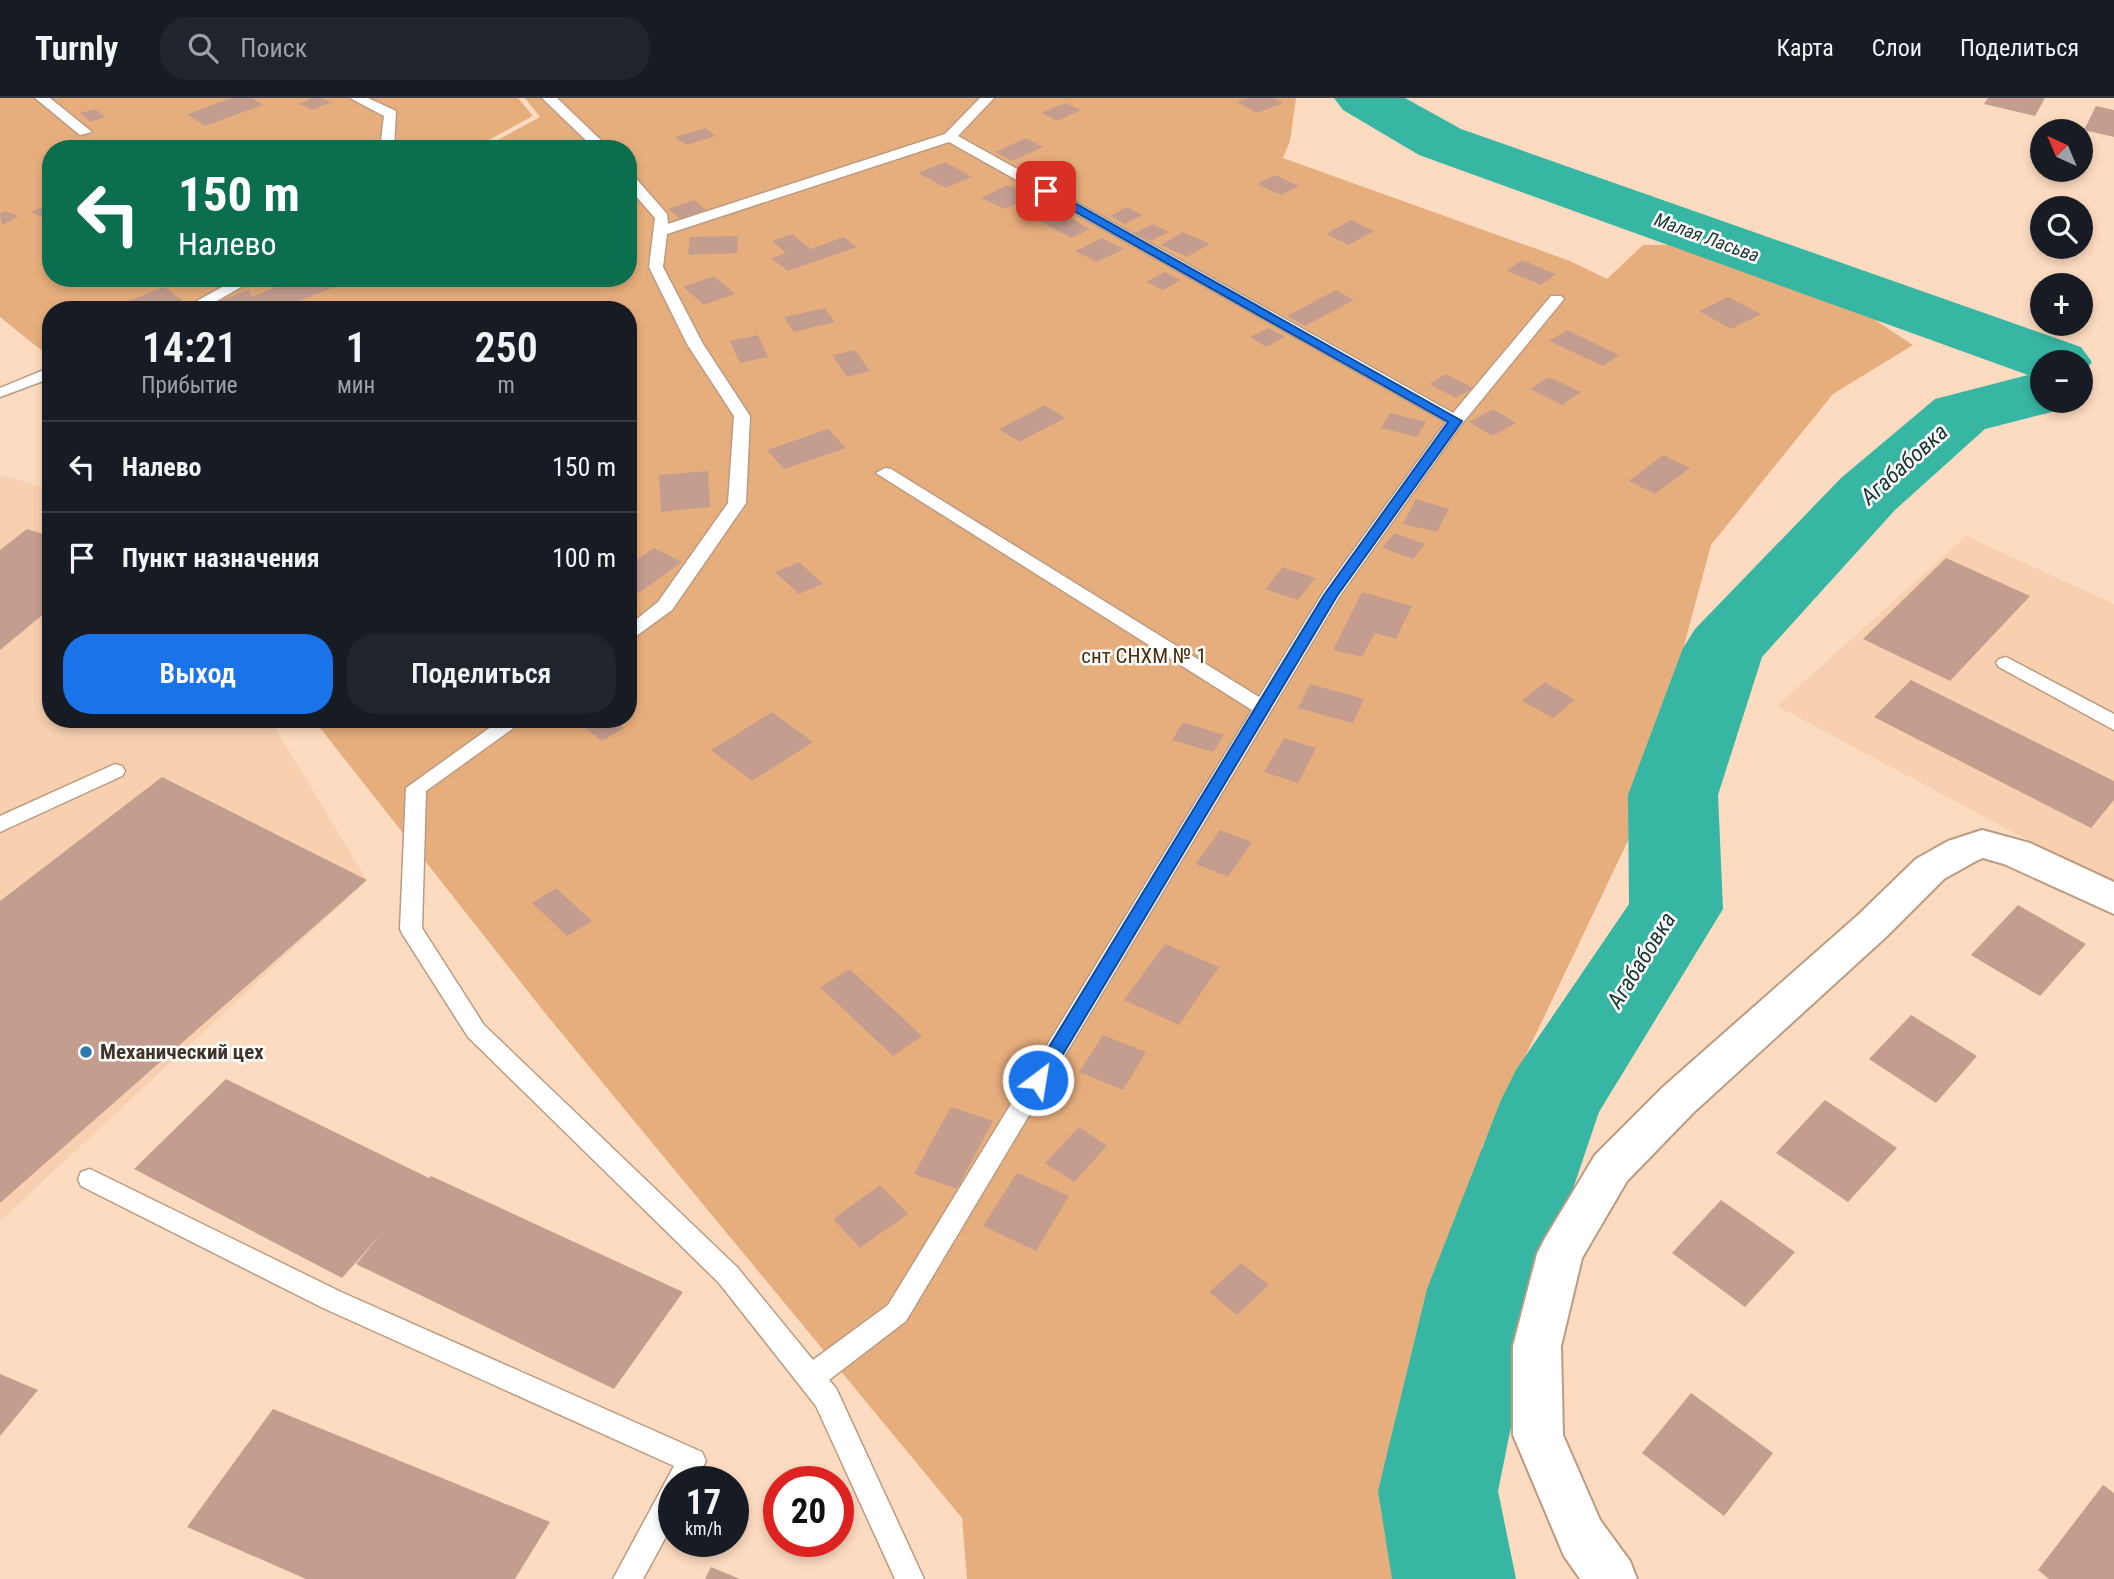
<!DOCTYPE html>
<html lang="ru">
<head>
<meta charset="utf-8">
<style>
	:root { --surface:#171b24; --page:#20242c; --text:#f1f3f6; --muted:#9ea1a6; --line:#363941; --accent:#1a73e8 }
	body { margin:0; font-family:"Roboto Condensed",sans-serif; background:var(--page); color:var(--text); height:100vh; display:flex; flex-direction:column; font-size:26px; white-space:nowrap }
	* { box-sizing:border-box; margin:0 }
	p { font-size:23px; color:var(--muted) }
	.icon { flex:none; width:38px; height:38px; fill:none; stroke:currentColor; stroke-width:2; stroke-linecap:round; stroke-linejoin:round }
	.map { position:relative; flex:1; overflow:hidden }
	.panel { position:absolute; left:42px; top:203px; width:595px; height:427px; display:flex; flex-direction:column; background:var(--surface); border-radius:28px; box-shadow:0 4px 10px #0003 }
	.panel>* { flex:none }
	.top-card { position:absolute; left:42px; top:42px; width:595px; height:147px; border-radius:28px; box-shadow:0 4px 10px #0003; background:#0b6e4f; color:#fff; overflow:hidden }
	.needle { width:46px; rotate:316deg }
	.controls { position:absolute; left:2030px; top:21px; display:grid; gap:14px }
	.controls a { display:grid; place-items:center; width:63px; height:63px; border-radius:50%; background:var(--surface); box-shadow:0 4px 10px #0003; font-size:35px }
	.speed { position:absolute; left:658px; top:1368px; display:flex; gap:14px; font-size:35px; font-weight:700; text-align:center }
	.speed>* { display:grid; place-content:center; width:91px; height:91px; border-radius:50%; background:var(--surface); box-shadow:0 4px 10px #0003; line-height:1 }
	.speed small { font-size:18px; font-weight:400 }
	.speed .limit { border:10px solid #d22; background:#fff; color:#111 }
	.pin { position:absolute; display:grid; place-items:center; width:60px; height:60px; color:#fff; margin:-30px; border-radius:14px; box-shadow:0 4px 10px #0006 }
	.me { position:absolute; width:77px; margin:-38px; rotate:31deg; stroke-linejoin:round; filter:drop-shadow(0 0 5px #0008) }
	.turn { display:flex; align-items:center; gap:24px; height:147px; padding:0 21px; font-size:32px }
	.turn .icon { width:91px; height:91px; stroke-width:2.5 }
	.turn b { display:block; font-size:49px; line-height:60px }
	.eta { display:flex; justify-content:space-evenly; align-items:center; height:119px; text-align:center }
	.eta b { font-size:42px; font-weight:600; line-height:49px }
	.primary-button { display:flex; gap:14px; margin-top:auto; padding:14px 21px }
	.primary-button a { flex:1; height:80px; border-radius:28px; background:var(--accent); color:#fff; font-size:28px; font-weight:600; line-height:80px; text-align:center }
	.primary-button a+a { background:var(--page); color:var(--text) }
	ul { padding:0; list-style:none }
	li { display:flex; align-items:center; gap:21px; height:91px; padding:0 21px; border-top:2px solid var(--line) }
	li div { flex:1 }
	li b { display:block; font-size:26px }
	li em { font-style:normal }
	header { display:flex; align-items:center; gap:42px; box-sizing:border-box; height:98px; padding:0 35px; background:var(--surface); border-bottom:2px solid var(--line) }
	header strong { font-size:33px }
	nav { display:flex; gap:38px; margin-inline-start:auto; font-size:24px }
	.search { width:490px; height:63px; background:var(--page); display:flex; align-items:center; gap:18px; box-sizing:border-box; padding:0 24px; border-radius:28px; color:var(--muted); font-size:26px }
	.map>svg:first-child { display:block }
	.built { fill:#f8d0af }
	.green { fill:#e7ae7d }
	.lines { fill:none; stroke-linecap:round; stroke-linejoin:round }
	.river { fill:#37b6a3; fill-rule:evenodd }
	.building { fill:#c59d8f }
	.lane-casing { stroke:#bb9b81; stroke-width:3 }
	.street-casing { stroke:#bb9b81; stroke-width:4 }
	.lane { fill:#fff; fill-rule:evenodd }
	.street { fill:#fff; fill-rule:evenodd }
	.route { fill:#1a73e8; stroke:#114b97; stroke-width:2 }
	.poi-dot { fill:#2b79ab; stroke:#fff; stroke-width:2.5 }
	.labels { text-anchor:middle; stroke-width:5; stroke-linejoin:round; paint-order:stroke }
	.far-water-label { font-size:19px; font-style:italic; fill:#1b3631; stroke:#fff }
	.park-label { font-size:21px; fill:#4e2c0a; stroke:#fff }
	.poi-label { font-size:21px; font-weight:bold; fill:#403328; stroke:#fff; text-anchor:start }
	.water-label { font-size:23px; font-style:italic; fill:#1b3631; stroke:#fff }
</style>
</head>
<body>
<header>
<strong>Turnly</strong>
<div class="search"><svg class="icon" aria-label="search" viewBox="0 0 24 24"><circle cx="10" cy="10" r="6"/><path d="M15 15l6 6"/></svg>Поиск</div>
<nav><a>Карта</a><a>Слои</a><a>Поделиться</a></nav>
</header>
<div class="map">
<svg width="2114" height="1481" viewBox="0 0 2114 1481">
	<rect width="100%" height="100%" fill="#fddbc0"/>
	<!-- built -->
	<path class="built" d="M0 377 51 391V621H270L367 782 0 1123Z
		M1966 438 2114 506V788L1777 608Z"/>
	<!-- green -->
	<path class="green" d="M0 0H518L533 18 472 51H51V180H628V51H481L540 19 525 0H1296L1290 43 1283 60 1570 163 1607 181 1643 147H1694L1770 170 1869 218 1913 247 1833 296 1711 447 1636 726 1482 1049 1406 1481H967L962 1420 545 915 313 621H628V212H51V260L0 219Z"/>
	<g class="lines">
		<!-- river -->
		<path class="river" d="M1334 0H1405L1461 31 2081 249 2092 264 2081 279V264H2042V303H2072L2067 310 1985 331 1895 412 1762 559 1718 697 1723 811 1599 1014 1539 1191 1498 1393 1516 1481H1392L1378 1393 1427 1191 1501 1002 1516 972 1629 806 1628 697 1683 550 1695 531 1841 380 1935 301 2028 277 1419 57 1343 12Z"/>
	</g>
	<!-- building -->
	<path class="building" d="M232 0H252L263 7 205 28 187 16Z
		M312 0H321L331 4 313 12 299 6Z
		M1249 0H1273L1283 5 1257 15 1237 4Z
		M1988 0H2045L2035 18 1984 6Z
		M1065 5 1081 12 1057 23 1041 15Z
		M2096 8 2114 12V39L2084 32Z
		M95 11 105 19 90 24 80 15Z
		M705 30 716 38 686 47 675 39Z
		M1026 40 1043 49 1013 63 995 54Z
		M945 64 972 79 946 90 918 75Z
		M1275 77 1299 88 1281 97 1257 86Z
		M1007 87 1031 98 1005 111 981 100Z
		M694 102 706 112 680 121 668 111Z
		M51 105V119L45 121 31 114Z
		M1127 109 1143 117 1125 126 1110 118Z
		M5 113 19 118 2 127 0 116Z
		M1060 114 1090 131 1071 140 1040 123Z
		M1351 122 1374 133 1349 147 1326 136Z
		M1153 126 1169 134 1151 143 1135 135Z
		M1183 134 1210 146 1187 159 1161 147Z
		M792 136 811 151 844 139 857 149 788 173 771 160 786 155 772 143Z
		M738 138 737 155 688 157 690 139Z
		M1102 140 1124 151 1097 164 1075 153Z
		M1522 162 1556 176 1541 187 1507 173Z
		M1165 174 1181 182 1163 192 1146 184Z
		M714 178 735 196 704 207 683 189Z
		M297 180H335L342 186 276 212 263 207 251 212H229L219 203 249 192 252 199Z
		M164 189 183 203 161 212H136L126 204Z
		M1336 192 1354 202 1305 228 1287 218Z
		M1728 199 1761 216 1731 231 1699 213Z
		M825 210 835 224 794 234 784 219Z
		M1269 230 1285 239 1266 249 1250 239Z
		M1567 232 1619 257 1603 268 1549 243Z
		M758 237 768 259 740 265 730 243Z
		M855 252 870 273 847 279 832 257Z
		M1446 276 1473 290 1456 300 1429 286Z
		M1549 279 1581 294 1562 307 1530 291Z
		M1045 307 1065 320 1019 344 999 331Z
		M1493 311 1516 325 1492 338 1469 324Z
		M1390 315 1426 324 1417 339 1381 330Z
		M828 331 846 350 784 371 767 352Z
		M1663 357 1690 370 1655 396 1629 383Z
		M708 373 710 409 661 414 659 377Z
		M1416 401 1449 411 1437 434 1403 426Z
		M27 431 46 437 51 433V510L0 552V452Z
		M1395 435 1425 446 1413 461 1382 450Z
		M654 450 682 464 639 495 628 490V468Z
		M1946 460 2030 498 1950 583 1863 541Z
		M799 464 823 486 799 496 775 474Z
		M1283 469 1315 480 1298 502 1265 491Z
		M1362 494 1412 508 1396 541 1375 535 1362 559 1333 552Z
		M1911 582 2114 683V702L2091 730 1874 619Z
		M1545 584 1575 602 1553 620 1522 603Z
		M1310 586 1364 601 1353 625 1298 610Z
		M772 614 813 644 752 683 711 652Z
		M588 621H613L624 630 602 643 580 626Z
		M1183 624 1224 637 1213 654 1172 642Z
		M1284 640 1316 650 1298 685 1264 674Z
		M162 679 367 782 0 1105V803Z
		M1220 732 1252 744 1228 779 1196 766Z
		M556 790 592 823 567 838 532 805Z
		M2018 807 2086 846 2040 898 1971 857Z
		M1165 846 1219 869 1179 927 1124 902Z
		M850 871 922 938 893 958 820 889Z
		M1911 917 1977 958 1936 1005 1869 961Z
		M1103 937 1146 954 1123 992 1079 974Z
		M226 981 429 1080 431 1078 683 1194 614 1291 356 1166 381 1136 342 1180 134 1071Z
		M1825 1002 1897 1050 1848 1104 1776 1055Z
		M951 1009 993 1023 957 1091 914 1076Z
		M1079 1029 1107 1048 1074 1084 1045 1065Z
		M1017 1075 1069 1098 1036 1153 983 1128Z
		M880 1087 908 1116 860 1150 833 1121Z
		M1721 1102 1795 1154 1745 1209 1672 1155Z
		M1241 1165 1269 1187 1237 1217 1209 1194Z
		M0 1276 38 1292 0 1338Z
		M1691 1295 1773 1355 1724 1418 1642 1355Z
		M273 1311 550 1424 515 1481H306L187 1429Z
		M2103 1387 2114 1395V1481H2049L2038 1472Z
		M711 1469 740 1481H705Z"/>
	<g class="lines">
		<!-- lane casing -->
		<g class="lane-casing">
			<path id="lane" d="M35 0H50L92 34 80 37Z
				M350 0H368L396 13 394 51H380L384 18Z
				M542 0H557L610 51H595Z
				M980 0H994L958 38 1453 315 1551 198H1561L1564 201 1461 327 1339 499 906 1223 829 1282 836 1290 924 1481H895L816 1308 719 1185 468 939 403 837 400 831 406 690 502 621H526L426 693 422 830 484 927 737 1169 813 1262 888 1207 1252 612 876 375 885 370 891 371 1259 599 1324 493 1446 324 949 44 667 136 663 169 703 246 750 318 746 405 672 512 628 544V528L658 504 728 405 734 318 687 246 649 169 655 120 628 89V76L633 77 667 116 668 126 945 36Z
				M238 180H257L201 212H181Z
				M51 269V280L0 299V290Z
				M2006 559 2114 616V632L1999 569 1996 565 1999 561Z
				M115 666 122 668 125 673 122 678 0 734V718Z
				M90 1071 341 1194 702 1354 706 1363 695 1384H674V1424L643 1481H613L674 1368 323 1210 81 1088 78 1081 81 1074Z"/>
		</g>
		<!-- street casing -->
		<g class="street-casing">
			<path id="street" d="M1982 732 2030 745 2114 784V816L2004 766 1983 760 1976 763 1944 781 1886 839 1693 1015 1627 1083 1582 1160 1561 1248 1563 1337 1600 1422 1630 1463 1637 1481H1580L1564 1458 1513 1337V1248L1537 1156 1544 1142 1595 1057 1663 989 1858 817 1916 761 1948 743Z"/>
		</g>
		<!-- lane -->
		<use href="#lane" class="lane"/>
		<!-- street -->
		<use href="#street" class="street"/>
	</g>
	<!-- route -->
	<path class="route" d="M1042 91H1050L1462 323 1337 498 1044 988H1032L1029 982 1032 977 1324 497 1448 324 1042 95Z"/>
	<!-- markers -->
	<circle class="poi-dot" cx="86" cy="954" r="7"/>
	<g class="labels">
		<!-- far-water labels -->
		<g class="far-water-label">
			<text transform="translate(1707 139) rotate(20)" y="7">Малая Ласьва</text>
		</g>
		<!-- park labels -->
		<g class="park-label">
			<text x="1144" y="565">снт СНХМ № 1</text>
		</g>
		<!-- poi labels -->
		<g class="poi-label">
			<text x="100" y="961">Механический цех</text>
		</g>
		<!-- water labels -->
		<g class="water-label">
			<text transform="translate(1904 366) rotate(-42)" y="8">Агабабовка</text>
			<text transform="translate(1641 862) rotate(-58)" y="8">Агабабовка</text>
		</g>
	</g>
</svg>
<div class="controls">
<a><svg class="needle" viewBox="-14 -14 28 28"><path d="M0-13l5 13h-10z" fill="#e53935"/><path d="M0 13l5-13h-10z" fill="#9ea1a6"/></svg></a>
<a><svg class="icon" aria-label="search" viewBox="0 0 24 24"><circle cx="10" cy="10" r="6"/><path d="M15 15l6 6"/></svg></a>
<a>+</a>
<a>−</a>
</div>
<div class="speed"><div>17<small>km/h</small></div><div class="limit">20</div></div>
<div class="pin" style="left:1046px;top:93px;background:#d93025"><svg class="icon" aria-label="arrive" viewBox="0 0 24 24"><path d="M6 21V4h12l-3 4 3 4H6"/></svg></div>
<svg class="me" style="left:1038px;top:982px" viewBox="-20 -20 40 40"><circle r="17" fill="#1a73e8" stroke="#fff" stroke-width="3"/><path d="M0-11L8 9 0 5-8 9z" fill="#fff"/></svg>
<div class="top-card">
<div class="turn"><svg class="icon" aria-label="left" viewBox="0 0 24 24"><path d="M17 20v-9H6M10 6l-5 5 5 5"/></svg><div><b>150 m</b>Налево</div></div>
</div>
<section class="panel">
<div class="eta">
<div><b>14:21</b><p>Прибытие</p></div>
<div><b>1</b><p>мин</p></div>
<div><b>250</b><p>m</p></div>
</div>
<ul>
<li><svg class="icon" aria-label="left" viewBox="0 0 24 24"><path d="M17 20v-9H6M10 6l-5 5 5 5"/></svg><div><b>Налево</b></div><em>150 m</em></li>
<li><svg class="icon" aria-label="arrive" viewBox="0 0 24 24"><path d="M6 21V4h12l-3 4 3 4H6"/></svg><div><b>Пункт назначения</b></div><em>100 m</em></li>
</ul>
<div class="primary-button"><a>Выход</a><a>Поделиться</a></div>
</section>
</div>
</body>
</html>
